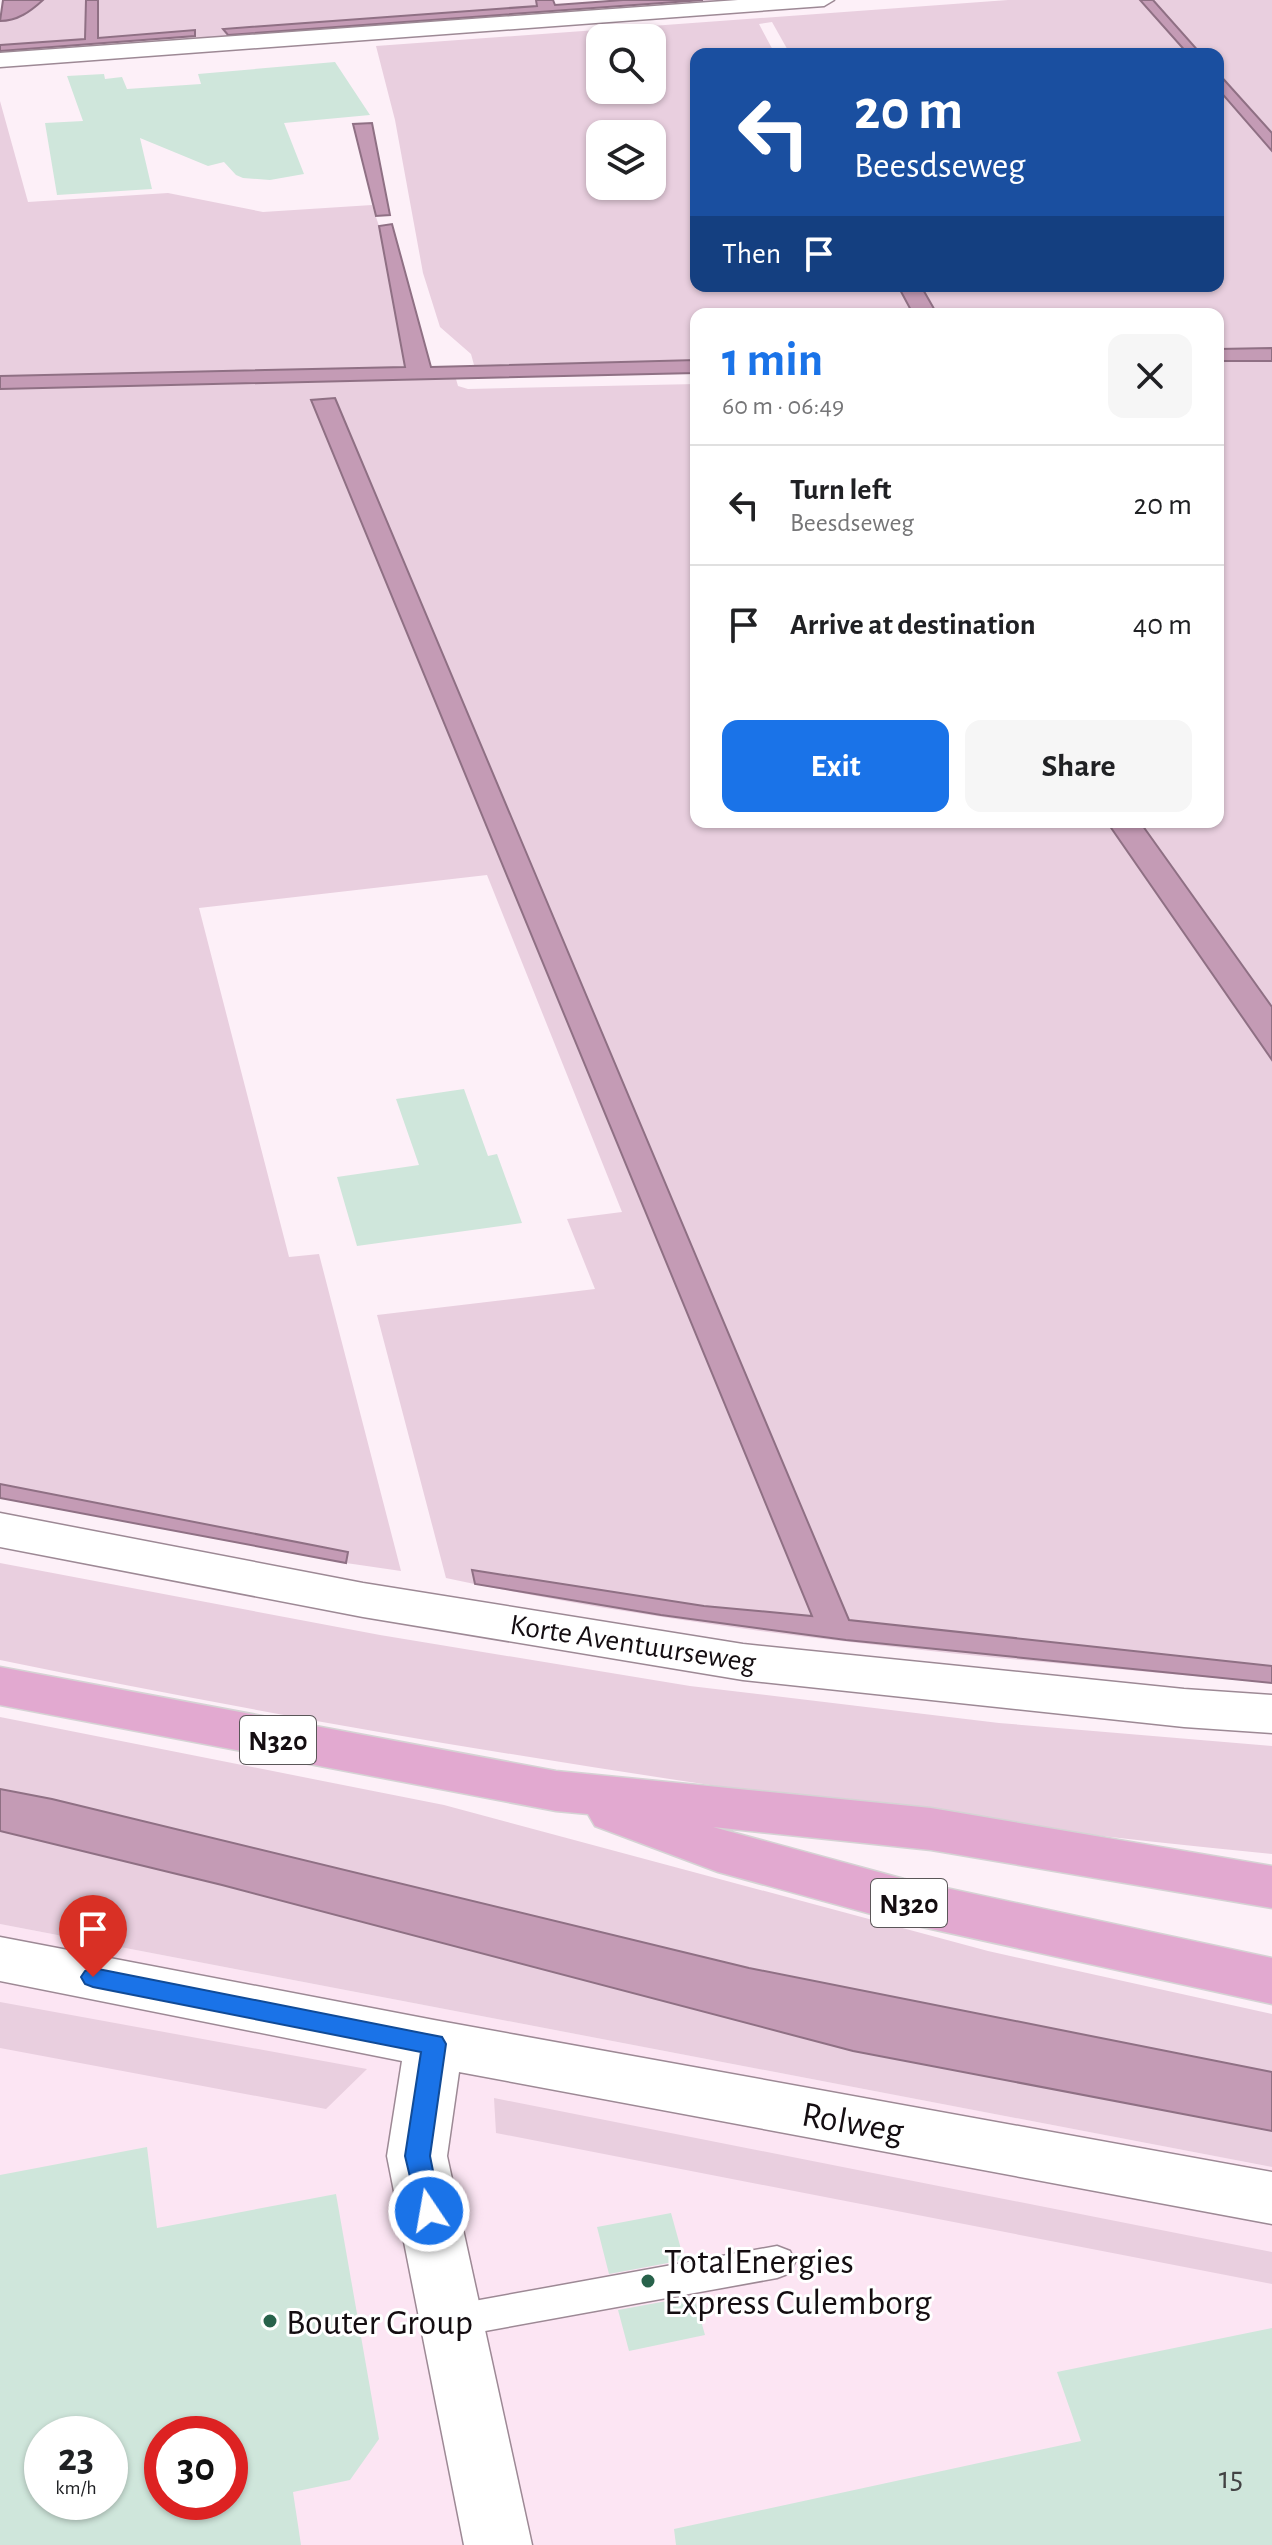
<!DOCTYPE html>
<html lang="en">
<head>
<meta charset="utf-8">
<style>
	:root { --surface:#fff; --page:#f6f6f6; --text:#202124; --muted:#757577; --line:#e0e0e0; --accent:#1a73e8 }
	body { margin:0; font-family:"Alegreya Sans",sans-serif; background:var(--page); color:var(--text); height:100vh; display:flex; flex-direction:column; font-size:30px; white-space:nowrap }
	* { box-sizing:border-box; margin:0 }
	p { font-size:26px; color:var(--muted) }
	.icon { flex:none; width:44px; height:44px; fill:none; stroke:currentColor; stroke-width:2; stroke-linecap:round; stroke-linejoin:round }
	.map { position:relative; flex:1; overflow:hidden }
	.panel { position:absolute; left:690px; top:308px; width:534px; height:520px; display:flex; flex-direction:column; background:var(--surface); border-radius:16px; box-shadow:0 2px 6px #0004 }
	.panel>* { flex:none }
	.guide { position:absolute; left:690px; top:48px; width:534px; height:244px; border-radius:16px; box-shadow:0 2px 6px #0004; background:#1a4fa0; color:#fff; overflow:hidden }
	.buttons { position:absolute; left:586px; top:24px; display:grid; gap:16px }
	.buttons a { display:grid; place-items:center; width:80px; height:80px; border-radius:16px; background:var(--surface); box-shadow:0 2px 6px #0004; font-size:40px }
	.speed { position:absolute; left:24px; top:2416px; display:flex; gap:16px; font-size:40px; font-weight:700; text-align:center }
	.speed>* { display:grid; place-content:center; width:104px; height:104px; border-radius:50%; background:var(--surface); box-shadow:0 2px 6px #0004; line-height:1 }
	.speed small { font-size:20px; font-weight:400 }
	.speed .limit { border:12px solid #d22; background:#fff; color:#111 }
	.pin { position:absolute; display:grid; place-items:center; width:68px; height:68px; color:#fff; margin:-82px -34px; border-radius:50% 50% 50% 0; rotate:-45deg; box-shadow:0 0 8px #0007 }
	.pin .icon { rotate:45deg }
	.me { position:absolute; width:88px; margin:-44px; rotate:348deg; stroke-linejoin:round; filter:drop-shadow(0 0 6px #0008) }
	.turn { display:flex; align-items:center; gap:28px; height:168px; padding:0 32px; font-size:36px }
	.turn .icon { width:104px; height:104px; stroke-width:2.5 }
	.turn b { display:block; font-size:56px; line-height:68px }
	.then { display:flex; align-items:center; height:76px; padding:0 32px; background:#0003; gap:16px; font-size:30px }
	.round { display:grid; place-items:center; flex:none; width:84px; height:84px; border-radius:16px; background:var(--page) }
	.overview { display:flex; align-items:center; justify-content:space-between; height:136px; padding:0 32px }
	h1 { font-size:48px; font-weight:700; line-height:60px; color:var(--accent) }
	.button { display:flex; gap:16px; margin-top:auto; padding:16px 32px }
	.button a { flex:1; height:92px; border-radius:16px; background:var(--accent); color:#fff; font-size:32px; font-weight:700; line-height:92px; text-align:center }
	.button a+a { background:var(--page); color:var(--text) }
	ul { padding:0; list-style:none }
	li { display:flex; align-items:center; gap:24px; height:120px; padding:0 32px; border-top:2px solid var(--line) }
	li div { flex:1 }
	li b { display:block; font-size:30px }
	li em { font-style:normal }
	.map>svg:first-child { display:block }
	.built { fill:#fce5f3; fill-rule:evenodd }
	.green { fill:#e9cfdf; fill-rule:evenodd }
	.water { fill:#c49bb5; stroke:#8f7084; stroke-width:2 }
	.building { fill:#cfe6db; fill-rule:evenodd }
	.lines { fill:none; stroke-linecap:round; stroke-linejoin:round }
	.service-casing { stroke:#9d8995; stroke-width:3 }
	.minor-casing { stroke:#9d8995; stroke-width:3 }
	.primary-casing { stroke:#d5d3d4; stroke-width:3 }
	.service { fill:#fff; fill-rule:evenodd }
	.minor { fill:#fff; fill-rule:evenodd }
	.primary { fill:#e2a9d0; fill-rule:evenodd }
	.route { fill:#1a73e8; stroke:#114b97; stroke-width:2 }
	.poi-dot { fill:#28624b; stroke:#fff; stroke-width:3 }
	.labels { text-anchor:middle; stroke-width:6; stroke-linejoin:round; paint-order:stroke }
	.shield { fill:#fff; stroke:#5a5658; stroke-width:2 }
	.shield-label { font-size:28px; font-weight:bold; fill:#140d11 }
	.street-label { font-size:30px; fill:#140d11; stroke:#fff }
	.near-number-label { font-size:32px; fill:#434344 }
	.near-street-label { font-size:36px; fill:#140d11; stroke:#fff }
	.near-poi-label { font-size:36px; fill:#140d11; stroke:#fff; text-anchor:start }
</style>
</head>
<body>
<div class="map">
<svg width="1272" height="2545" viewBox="0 0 1272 2545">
	<rect width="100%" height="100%" fill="#fdf0f8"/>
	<!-- built -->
	<path class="built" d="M0 1924 1272 2167V2545H0ZM42 2434H110V2502H42ZM162 2434H230V2502H162Z"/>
	<!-- green -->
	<path class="green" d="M43 0H86L85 39 0 45V21L22 17Z
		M98 0H536L538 6 224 29 228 35 703 0H781L0 57V51L195 35 194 30 97 38Z
		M1008 0H1272V348L1218 349V314H937L921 286H1218V54H790L772 22 759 24 775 54H696V286H898L913 314H696V360L474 365 471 354 440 327 423 273 395 120 376 46ZM600 38H652V90H600ZM600 134H652V186H600Z
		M0 101 28 202 168 193 263 212 372 205 379 226 406 367 0 376Z
		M1218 361H1272V1683C996 1658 718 1636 446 1578L377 1315 595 1289 567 1219 622 1212 487 875 199 908 289 1257 319 1254 401 1571 346 1563 347 1552 0 1484V389L456 379 458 386 468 389 696 384V822H1218Z
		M0 1563 380 1635 690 1686 999 1723 1272 1746V1854C844 1812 421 1746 0 1660Z
		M0 1717 444 1805 988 1951 1272 2014V2072L749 1968 52 1799 0 1789Z
		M0 1831 222 1885 853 2051 1272 2131V2167L0 1924Z
		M0 2002 367 2069 326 2109 0 2048Z
		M494 2098 1272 2252V2284L496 2133Z"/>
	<!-- water -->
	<path class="water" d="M3 0H43C30 12 17 21 0 21Z
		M86 0H98V38L195 30V36L0 51V45L85 39Z
		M536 0H553L555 5 623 0H703L228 35 223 29 537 6Z
		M1140 0H1153L1201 54H1188Z
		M1218 73 1272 133V151L1218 89Z
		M372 123 390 215 376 216 353 124Z
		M392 224 431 367 696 360V373L0 389V376L405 367 379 226Z
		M898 286H921L937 314H913Z
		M1272 348V361H1218V349Z
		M335 398 849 1620 1272 1666V1683L846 1640 661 1615 475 1584 472 1570 704 1606 812 1616 311 400Z
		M1107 822H1140L1272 1007V1060Z
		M0 1484 348 1552 346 1563 0 1498Z
		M0 1789 52 1799 749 1968 1272 2072V2131L853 2051 222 1885 0 1831Z"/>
	<!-- building -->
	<path class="building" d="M335 62 370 115 284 123 304 174 270 180 243 178 236 175 224 162 208 166 140 138 152 189 57 195 45 123 83 121 67 76 104 74 105 79 122 77 127 89 201 84 198 74Z
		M464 1089 488 1156 497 1154 522 1223 357 1246 337 1177 419 1165 396 1099Z
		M147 2147 157 2228 336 2194 379 2439 350 2480 293 2492 301 2545H0V2175ZM42 2434H110V2502H42ZM162 2434H230V2502H162Z
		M671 2213 684 2260 609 2274 597 2227Z
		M694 2296 705 2335 629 2351 618 2310Z
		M1272 2328V2545H676L674 2529 1081 2441 1057 2372Z"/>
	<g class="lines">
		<!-- service casing -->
		<g class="service-casing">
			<path id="service" d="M777 2246 790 2251 795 2262 790 2273 777 2278 452 2337 439 2333 433 2321 439 2309 452 2305Z"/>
		</g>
		<!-- minor casing -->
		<g class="minor-casing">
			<path id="minor" d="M738 0H834L824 6 0 67V53Z
				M0 1513 363 1583 743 1644 1184 1689 1272 1695V1733L1184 1727 743 1680 363 1617 0 1547Z
				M0 1937 434 2020 1272 2172V2224L459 2072 447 2156 532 2545H464L387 2156 402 2061 0 1981Z"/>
		</g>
		<!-- primary casing -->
		<g class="primary-casing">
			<path id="primary" d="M0 1667 556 1771 931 1808 1272 1866V1908L931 1850 713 1827 904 1879 1272 1958V2004L904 1923 718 1872 595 1826 588 1814 556 1811 0 1705Z"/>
		</g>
		<!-- service -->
		<use href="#service" class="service"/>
		<!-- minor -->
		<use href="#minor" class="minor"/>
		<!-- primary -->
		<use href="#primary" class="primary"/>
	</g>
	<!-- route -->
	<path class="route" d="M93 1968 442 2037 446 2044 430 2156 441 2211 438 2219 429 2222 420 2219 405 2156 421 2052 93 1987 85 1984 81 1977 85 1971Z"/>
	<!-- markers -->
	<g class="poi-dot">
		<circle cx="648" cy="2281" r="8"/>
		<circle cx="270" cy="2321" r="8"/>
	</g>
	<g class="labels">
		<!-- shield labels -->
		<g class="shield">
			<rect x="240" y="1716" width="76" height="48" rx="6"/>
			<rect x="871" y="1879" width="76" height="48" rx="6"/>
		</g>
		<g class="shield-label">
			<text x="278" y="1750">N320</text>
			<text x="909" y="1913">N320</text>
		</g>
		<!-- street labels -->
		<g class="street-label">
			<text transform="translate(633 1643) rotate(9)" y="10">Korte Aventuurseweg</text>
		</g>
		<!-- near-number labels -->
		<g class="near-number-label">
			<text x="1231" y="2488">15</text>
		</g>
		<!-- near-street labels -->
		<g class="near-street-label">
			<text transform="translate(853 2121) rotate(10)" y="13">Rolweg</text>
		</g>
		<!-- near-poi labels -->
		<g class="near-poi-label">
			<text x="664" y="2273">TotalEnergies<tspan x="664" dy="41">Express Culemborg</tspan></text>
			<text x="286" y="2334">Bouter Group</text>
		</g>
	</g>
</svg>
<div class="buttons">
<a><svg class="icon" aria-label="search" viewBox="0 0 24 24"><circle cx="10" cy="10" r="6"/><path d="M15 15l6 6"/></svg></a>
<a><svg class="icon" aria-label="layers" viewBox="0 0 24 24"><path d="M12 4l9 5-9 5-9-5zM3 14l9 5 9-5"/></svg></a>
</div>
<div class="speed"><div>23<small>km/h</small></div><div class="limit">30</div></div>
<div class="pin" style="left:93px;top:1977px;background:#d93025"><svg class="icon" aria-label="arrive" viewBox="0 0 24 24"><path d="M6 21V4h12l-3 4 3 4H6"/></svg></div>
<svg class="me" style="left:429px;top:2211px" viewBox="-20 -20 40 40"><circle r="17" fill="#1a73e8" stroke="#fff" stroke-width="3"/><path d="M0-11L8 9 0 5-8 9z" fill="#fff"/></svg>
<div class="guide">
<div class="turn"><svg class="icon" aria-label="left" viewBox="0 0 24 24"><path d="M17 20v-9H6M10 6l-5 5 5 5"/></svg><div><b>20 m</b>Beesdseweg</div></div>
<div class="then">Then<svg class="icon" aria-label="arrive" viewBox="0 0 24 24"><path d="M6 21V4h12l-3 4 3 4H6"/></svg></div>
</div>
<section class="panel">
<div class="overview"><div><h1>1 min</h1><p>60 m · 06:49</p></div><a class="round"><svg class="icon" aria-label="close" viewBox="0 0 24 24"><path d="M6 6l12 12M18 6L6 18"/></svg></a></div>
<ul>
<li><svg class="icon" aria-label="left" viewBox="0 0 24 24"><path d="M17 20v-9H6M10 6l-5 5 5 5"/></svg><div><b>Turn left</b><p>Beesdseweg</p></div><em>20 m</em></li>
<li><svg class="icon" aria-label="arrive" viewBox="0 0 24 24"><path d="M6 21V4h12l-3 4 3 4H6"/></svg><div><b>Arrive at destination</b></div><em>40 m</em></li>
</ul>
<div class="button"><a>Exit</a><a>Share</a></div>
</section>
</div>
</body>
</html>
